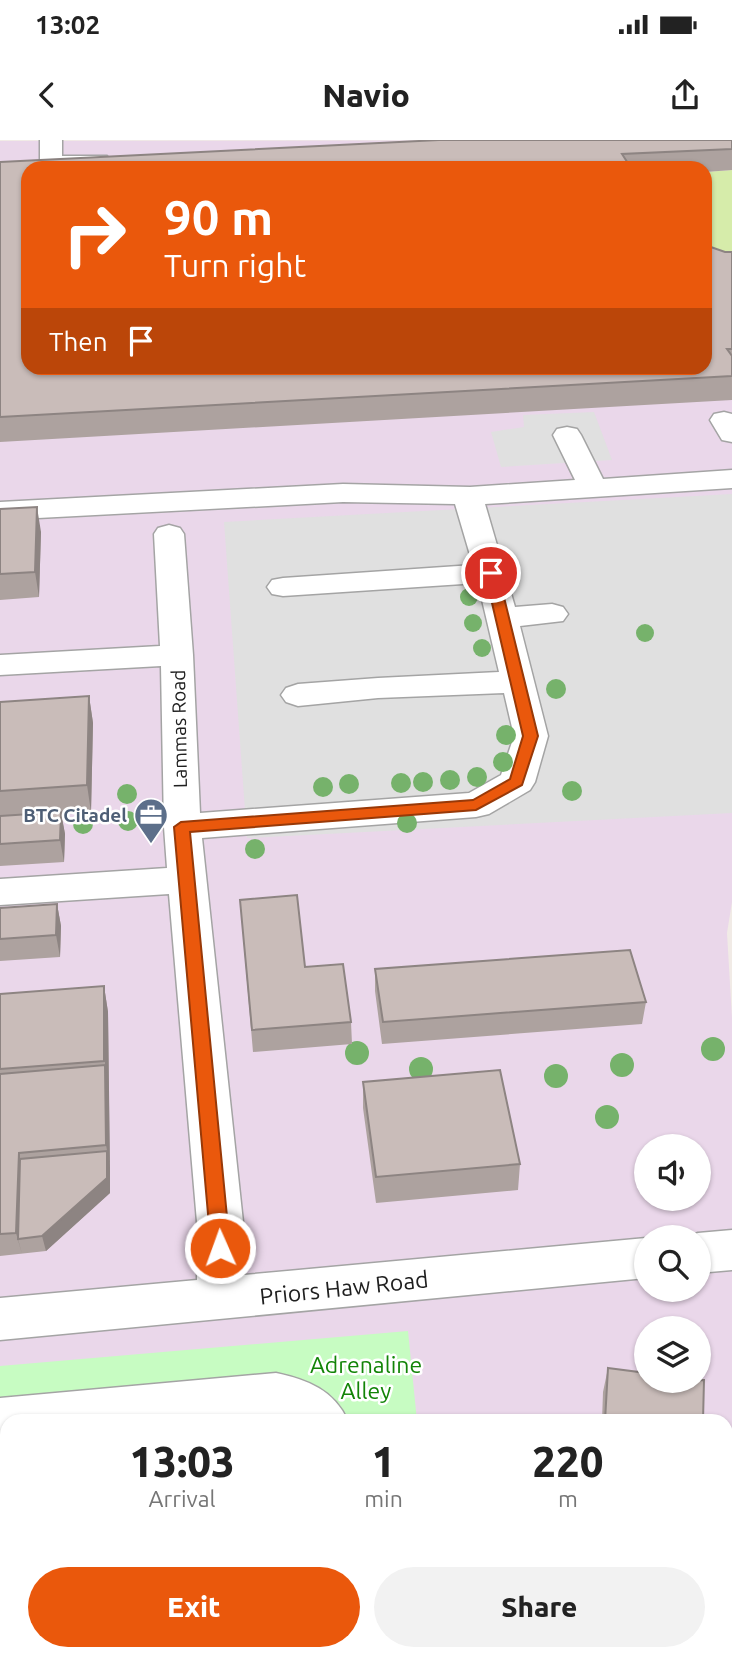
<!DOCTYPE html>
<html lang="en">
<head>
<meta charset="utf-8">
<style>
	:root { --surface:#fff; --page:#f2f2f2; --text:#222; --muted:#767676; --accent:#ea580c }
	body { margin:0; font-family:Ubuntu,sans-serif; background:var(--page); color:var(--text); height:100vh; display:flex; flex-direction:column; font-size:26px; white-space:nowrap }
	* { box-sizing:border-box; margin:0 }
	p { font-size:23px; color:var(--muted) }
	.icon { flex:none; width:38px; height:38px; fill:none; stroke:currentColor; stroke-width:2; stroke-linecap:round; stroke-linejoin:round }
	.map { position:relative; flex:1; overflow:hidden }
	.drawer { position:absolute; left:0px; top:1274px; width:733px; height:247px; display:flex; flex-direction:column; background:var(--surface); border-radius:21px 21px 0 0; box-shadow:0 2px 5px #0004 }
	.drawer>* { flex:none }
	.guide { position:absolute; left:21px; top:21px; width:691px; height:214px; border-radius:21px; box-shadow:0 2px 5px #0004; background:#ea580c; color:#fff; overflow:hidden }
	.fabs { position:absolute; left:634px; top:994px; display:grid; gap:14px }
	.fabs a { display:grid; place-items:center; width:77px; height:77px; border-radius:50%; background:var(--surface); box-shadow:0 2px 5px #0004; font-size:35px }
	.pin { position:absolute; display:grid; place-items:center; width:60px; height:60px; color:#fff; margin:-30px; border:4px solid #fff; border-radius:50%; box-shadow:0 2px 7px #0007 }
	.me { position:absolute; width:77px; margin:-38px; rotate:358deg; stroke-linejoin:round; filter:drop-shadow(0 0 5px #0008) }
	.turn { display:flex; align-items:center; gap:24px; height:147px; padding:0 28px; font-size:32px }
	.turn .icon { width:91px; height:91px; stroke-width:2.5 }
	.turn b { display:block; font-size:49px; line-height:60px }
	.then { display:flex; align-items:center; height:66px; padding:0 28px; background:#0003; gap:14px; font-size:26px }
	.eta { display:flex; justify-content:space-evenly; align-items:center; height:119px; text-align:center }
	.eta b { font-size:42px; font-weight:800; line-height:49px }
	.cta { display:flex; gap:14px; margin-top:auto; padding:14px 28px }
	.cta a { flex:1; height:80px; border-radius:42px; background:var(--accent); color:#fff; font-size:28px; font-weight:800; line-height:80px; text-align:center }
	.cta a+a { background:var(--page); color:var(--text) }
	.status { display:flex; justify-content:space-between; align-items:center; height:49px; padding:0 35px; background:var(--surface); direction:ltr }
	.status svg { height:19px; fill:currentColor }
	header { display:flex; justify-content:space-between; align-items:center; height:91px; padding:0 28px; background:var(--surface); font-size:32px; font-weight:800 }
	.map>svg:first-child { display:block }
	.industrial { fill:#ead7ea; fill-rule:evenodd }
	.grass { fill:#d6ecaa }
	.park { fill:#c7fcc2 }
	.parking { fill:#e0e0e0 }
	.lines { fill:none; stroke-linecap:round; stroke-linejoin:round }
	.minor-casing { stroke:#a4a4a4; stroke-width:3 }
	.minor { fill:#fff; fill-rule:evenodd }
	.tree { fill:#76b26b }
	.wall { fill:#ada29f }
	.shaded-wall { fill:#8d8482 }
	.building { fill:#c9bcb9; stroke:#8d8482; stroke-width:2 }
	.route { fill:#ea580c; stroke:#983908; stroke-width:2 }
	.labels { text-anchor:middle; stroke-width:5; stroke-linejoin:round; paint-order:stroke }
	.street-label { font-size:19px; fill:#202020; stroke:#fff }
	.service-label { font-size:19px; font-weight:bold; fill:#4e5e75; stroke:#fff; text-anchor:end }
	.near-street-label { font-size:23px; fill:#202020; stroke:#fff }
	.near-park-label { font-size:23px; fill:#128407; stroke:#fff }
</style>
</head>
<body>
<div class="status"><b>13:02</b><svg viewBox="0 0 49 12"><path d="M0 12V9h3v3zM5 12V6h3v6zM10 12V3h3v9zM15 12V0h3v12zM26 1h20v11H26zM47 4h2v5h-2z"/></svg></div>
<header><svg class="icon" aria-label="back" viewBox="0 0 24 24"><path d="M15 5l-7 7 7 7"/></svg>Navio<svg class="icon" aria-label="share" viewBox="0 0 24 24"><path d="M12 15V3M7 8l5-5 5 5M5 13v7h14v-7"/></svg></header>
<div class="map">
<svg width="732" height="1520" viewBox="0 0 732 1520">
	<rect width="100%" height="100%" fill="#f1ebe6"/>
	<!-- industrial -->
	<path class="industrial" d="M732 0V762L727 793 732 878V1520H0V1ZM28 28H705V228H28ZM646 1006H698V1059H646ZM646 1097H698V1150H646ZM646 1188H698V1241H646ZM7 1281H726V1514H7Z"/>
	<!-- grass -->
	<path class="grass" d="M732 30V134L705 129V32Z"/>
	<!-- park -->
	<path class="park" d="M408 1191 417 1281H7V1514H441L442 1520H0V1226Z"/>
	<!-- parking -->
	<path class="parking" d="M594 272 612 320 501 327 491 292 524 287 523 275Z
		M732 354V673L247 698 224 382Z"/>
	<g class="lines">
		<!-- minor casing -->
		<g class="minor-casing">
			<path id="minor" d="M40 0H62V16H107L110 21 107 26 99 28H43L40 23Z
				M724 272 732 274V302L722 300 710 280 714 274Z
				M567 287 577 289 581 295 603 339 732 330V348L485 364 515 467 552 464 563 467 568 474 563 481 520 486 548 596 535 642 530 650 489 674 476 677 202 698 243 1082 244 1135 646 1098V1138L0 1200V1158L197 1140V1082L169 754 0 765V739L167 728 164 687 161 526 0 535V515L160 506 154 394 158 388 169 385 180 388 184 394 193 515 200 673 469 653 501 635 514 596 504 553 378 558 298 566 286 562 281 555 286 548 298 544 378 538 499 532 478 443 283 456 272 454 267 447 272 440 283 438 473 425 455 364 343 362 0 380V362L343 344 470 347 575 340 553 295 557 289Z
				M732 1090V1130L698 1133V1097H687L698 1093Z
				M276 1233C308 1240 334 1250 348 1281L276 1279 250 1281H7V1303L0 1304V1258Z
				M336 1514H392L393 1520H337Z"/>
		</g>
		<!-- minor -->
		<use href="#minor" class="minor"/>
	</g>
	<!-- trees -->
	<g class="tree">
		<circle cx="469" cy="457" r="9"/>
		<circle cx="473" cy="483" r="9"/>
		<circle cx="645" cy="493" r="9"/>
		<circle cx="482" cy="508" r="9"/>
		<circle cx="556" cy="549" r="10"/>
		<circle cx="506" cy="595" r="10"/>
		<circle cx="503" cy="622" r="10"/>
		<circle cx="477" cy="637" r="10"/>
		<circle cx="450" cy="640" r="10"/>
		<circle cx="423" cy="642" r="10"/>
		<circle cx="401" cy="643" r="10"/>
		<circle cx="349" cy="644" r="10"/>
		<circle cx="323" cy="647" r="10"/>
		<circle cx="572" cy="651" r="10"/>
		<circle cx="127" cy="654" r="10"/>
		<circle cx="128" cy="681" r="10"/>
		<circle cx="407" cy="683" r="10"/>
		<circle cx="83" cy="684" r="10"/>
		<circle cx="255" cy="709" r="10"/>
		<circle cx="713" cy="909" r="12"/>
		<circle cx="357" cy="913" r="12"/>
		<circle cx="622" cy="925" r="12"/>
		<circle cx="421" cy="929" r="12"/>
		<circle cx="556" cy="936" r="12"/>
		<circle cx="607" cy="977" r="12"/>
	</g>
	<!-- wall -->
	<path class="wall" d="M732 0V30L705 32V28H28L725 112H732V260L0 302V22Z
		M0 369 41 392 39 457 0 460Z
		M89 556 93 583 91 672 61 674 65 694 64 722 0 726V562Z
		M240 760 305 827 351 882 352 904 253 912Z
		M57 764 61 786 60 817 0 821V768Z
		M375 829 646 862 642 884 382 904 375 851Z
		M104 846 108 872 110 1053 46 1111 0 1116V854Z
		M363 942 520 1024 518 1050 376 1063 363 968Z
		M608 1228 703 1281H602L603 1252Z"/>
	<!-- shaded-wall -->
	<path class="shaded-wall" d="M37 367 41 392 39 457 35 432Z
		M89 556 93 583 91 672 87 645Z
		M61 672 65 694 64 722 60 700Z
		M57 764 61 786 60 817 56 795Z
		M104 846 108 872 110 1027 106 1005Z
		M107 1011 110 1027V1053L46 1111 42 1096Z
		M19 1013 24 1035 18 1099 22 1114 16 1093Z"/>
	<!-- building -->
	<path class="building" d="M439 0H732V9L622 14 631 28H28V228H705V105L725 112H732V209H727L732 216V236L0 277V22Z
		M37 367 35 432 0 434V369Z
		M89 556 87 645 0 651V562Z
		M61 672 60 700 0 704V676Z
		M297 755 305 827 343 824 351 882 252 890 240 760Z
		M57 764 56 795 0 799V768Z
		M630 810 646 862 383 882 375 829Z
		M104 846V921L0 929V854Z
		M105 925 106 1005 19 1013 16 1093 0 1094V934Z
		M500 930 520 1024 376 1037 363 942Z
		M107 1011V1038L42 1096 18 1099 20 1019Z
		M608 1228 646 1233V1241L704 1240 703 1281H605Z
		M161 1514H325V1520H161Z"/>
	<!-- route -->
	<path class="route" d="M491 429 498 433 538 596 522 645 476 670 190 692 230 1108 227 1114 220 1116 213 1114 211 1108 174 687 181 682 473 660 510 639 523 596 485 433Z"/>
	<!-- icons -->
	<defs>
		<g id="office-pin" transform="scale(1.75)"><path d="M0 17L-7.5 6A9.5 9.5 0 1 1 7.5 6Z" fill="#5c6f8a" stroke="#fff"/><path d="M-6-3h4V-5.5h4V-3h4V5H-6ZM-1-4.5V-3h2v-1.5ZM-6 0V1H6V0Z" fill="#fff"/></g>
	</defs>
	<g fill-rule="evenodd">
		<use href="#office-pin" x="151" y="675"/>
	</g>
	<g class="labels">
		<!-- street labels -->
		<g class="street-label">
			<text transform="translate(179 589) rotate(-91)" y="7">Lammas Road</text>
		</g>
		<!-- service labels -->
		<g class="service-label">
			<text x="127" y="682">BTC Citadel</text>
		</g>
		<!-- near-street labels -->
		<g class="near-street-label">
			<text transform="translate(344 1148) rotate(-6)" y="8">Priors Haw Road</text>
		</g>
		<!-- near-park labels -->
		<g class="near-park-label">
			<text x="366" y="1233">Adrenaline<tspan x="366" dy="26">Alley</tspan></text>
		</g>
	</g>
</svg>
<div class="fabs">
<a><svg class="icon" aria-label="sound" viewBox="0 0 24 24"><path d="M4 9h4l5-4v14l-5-4H4zM17 9q2 3 0 6"/></svg></a>
<a><svg class="icon" aria-label="search" viewBox="0 0 24 24"><circle cx="10" cy="10" r="6"/><path d="M15 15l6 6"/></svg></a>
<a><svg class="icon" aria-label="layers" viewBox="0 0 24 24"><path d="M12 4l9 5-9 5-9-5zM3 14l9 5 9-5"/></svg></a>
</div>
<div class="pin" style="left:491px;top:433px;background:#d93025"><svg class="icon" aria-label="arrive" viewBox="0 0 24 24"><path d="M6 21V4h12l-3 4 3 4H6"/></svg></div>
<svg class="me" style="left:220px;top:1108px" viewBox="-20 -20 40 40"><circle r="17" fill="#ea580c" stroke="#fff" stroke-width="3"/><path d="M0-11L8 9 0 5-8 9z" fill="#fff"/></svg>
<div class="guide">
<div class="turn"><svg class="icon" aria-label="right" viewBox="0 0 24 24"><path d="M7 20v-9h11M14 6l5 5-5 5"/></svg><div><b>90 m</b>Turn right</div></div>
<div class="then">Then<svg class="icon" aria-label="arrive" viewBox="0 0 24 24"><path d="M6 21V4h12l-3 4 3 4H6"/></svg></div>
</div>
<section class="drawer">
<div class="eta">
<div><b>13:03</b><p>Arrival</p></div>
<div><b>1</b><p>min</p></div>
<div><b>220</b><p>m</p></div>
</div>
<div class="cta"><a>Exit</a><a>Share</a></div>
</section>
</div>
</body>
</html>
